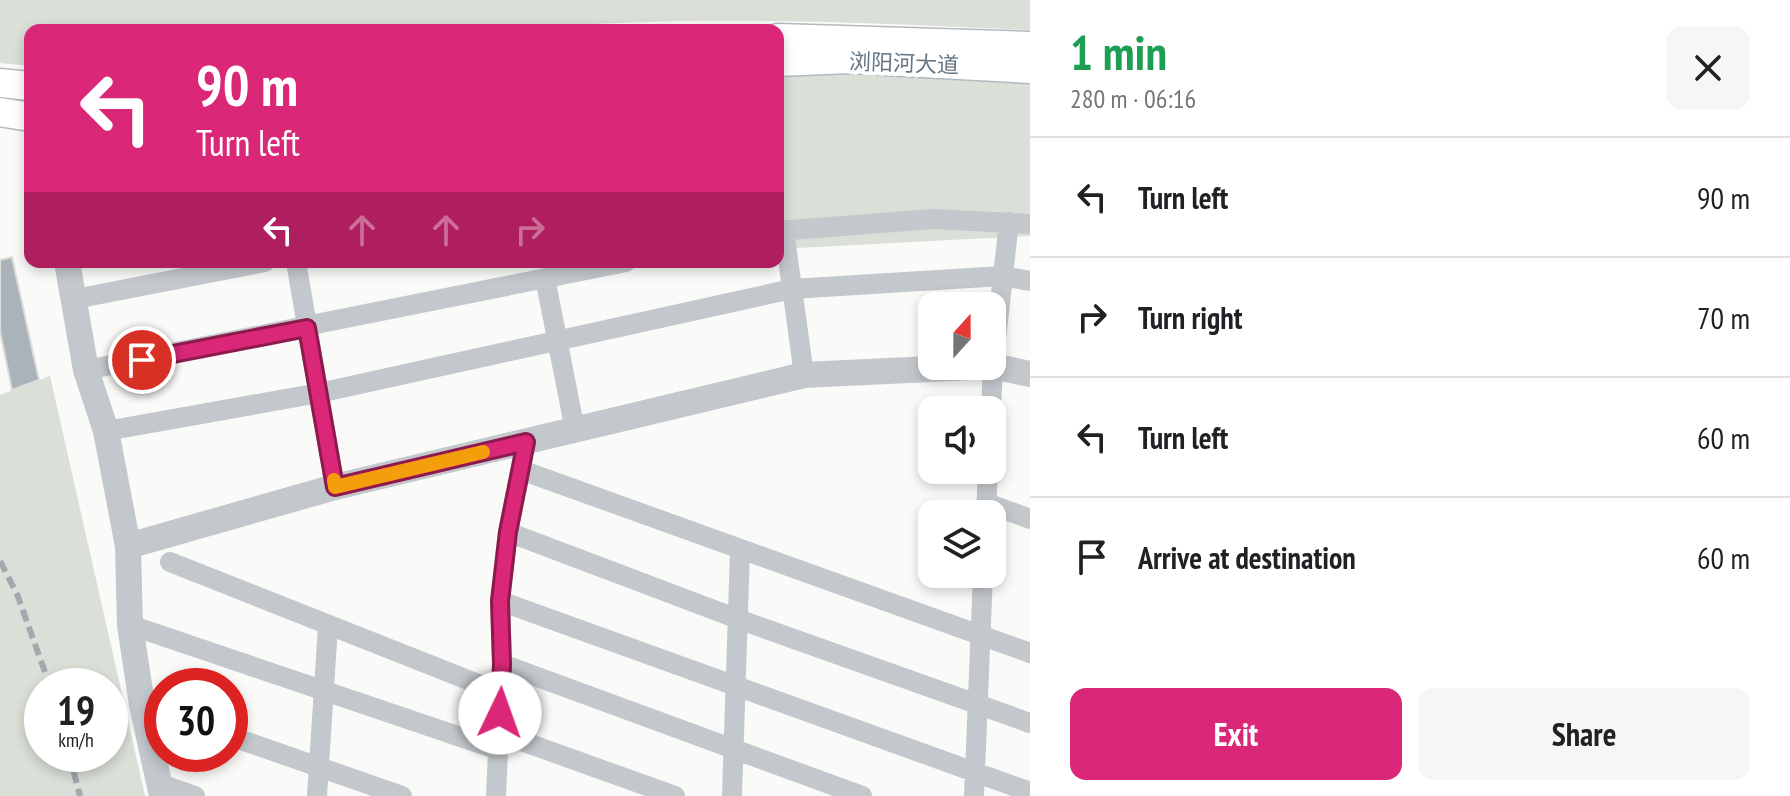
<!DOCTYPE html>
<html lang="en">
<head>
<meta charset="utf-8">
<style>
	:root { --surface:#fff; --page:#f6f6f6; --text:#202124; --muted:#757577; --line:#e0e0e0; --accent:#db2777 }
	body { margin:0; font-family:"PT Sans Narrow","Noto Sans SC",sans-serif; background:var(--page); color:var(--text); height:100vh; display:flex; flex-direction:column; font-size:30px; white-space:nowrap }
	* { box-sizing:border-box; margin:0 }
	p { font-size:26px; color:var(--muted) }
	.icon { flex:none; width:44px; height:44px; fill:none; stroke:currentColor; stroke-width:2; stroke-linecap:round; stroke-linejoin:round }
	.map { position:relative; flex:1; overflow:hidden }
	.panel { display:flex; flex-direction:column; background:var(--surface); width:760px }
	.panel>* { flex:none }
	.guide { position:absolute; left:24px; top:24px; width:760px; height:244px; border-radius:16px; box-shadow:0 4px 12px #0003; background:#db2777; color:#fff; overflow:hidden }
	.needle { width:52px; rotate:21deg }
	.tools { position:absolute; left:918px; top:292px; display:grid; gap:16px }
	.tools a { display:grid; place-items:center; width:88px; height:88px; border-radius:16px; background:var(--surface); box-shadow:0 4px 12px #0003; font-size:40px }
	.speed { position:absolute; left:24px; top:668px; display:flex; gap:16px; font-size:40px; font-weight:700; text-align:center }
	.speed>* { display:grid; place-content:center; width:104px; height:104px; border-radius:50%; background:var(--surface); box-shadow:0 4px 12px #0003; line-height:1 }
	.speed small { font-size:20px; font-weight:400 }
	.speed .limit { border:12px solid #d22; background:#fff; color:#111 }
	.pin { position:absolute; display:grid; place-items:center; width:68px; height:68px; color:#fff; margin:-34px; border:4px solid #fff; border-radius:50%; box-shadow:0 2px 8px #0007 }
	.me { position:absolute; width:88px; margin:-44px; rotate:3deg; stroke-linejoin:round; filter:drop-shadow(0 0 6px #0008) }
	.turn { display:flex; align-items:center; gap:28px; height:168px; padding:0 40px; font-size:36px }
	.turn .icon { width:104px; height:104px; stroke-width:2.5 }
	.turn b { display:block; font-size:56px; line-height:68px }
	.lanes { display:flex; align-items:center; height:76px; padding:0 40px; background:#0003; justify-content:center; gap:40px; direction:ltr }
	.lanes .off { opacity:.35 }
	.round { display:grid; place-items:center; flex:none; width:84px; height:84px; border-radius:16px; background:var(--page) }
	.head { display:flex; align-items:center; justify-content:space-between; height:136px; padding:0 40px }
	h1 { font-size:48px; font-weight:700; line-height:60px; color:#1e9e55 }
	.cta { display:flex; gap:16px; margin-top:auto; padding:16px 40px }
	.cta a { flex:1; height:92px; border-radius:16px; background:var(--accent); color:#fff; font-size:32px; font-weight:700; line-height:92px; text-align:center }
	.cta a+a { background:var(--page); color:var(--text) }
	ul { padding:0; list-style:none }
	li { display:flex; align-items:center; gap:24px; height:120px; padding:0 40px; border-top:2px solid var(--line) }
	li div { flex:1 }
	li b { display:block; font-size:30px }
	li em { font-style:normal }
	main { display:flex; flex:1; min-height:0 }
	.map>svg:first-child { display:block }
	.green { fill:#dadfd7; fill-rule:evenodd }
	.building { fill:#aab3b9; stroke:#dcdcda; stroke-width:2 }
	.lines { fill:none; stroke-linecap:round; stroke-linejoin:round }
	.secondary-casing { stroke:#b3babf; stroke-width:31 }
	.minor { stroke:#c3c8cc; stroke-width:20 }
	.tertiary { stroke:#c3c8cc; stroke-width:26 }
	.secondary { stroke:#fff; stroke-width:28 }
	.rail { stroke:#a2aab0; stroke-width:6; stroke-dasharray:12 6; stroke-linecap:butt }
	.route-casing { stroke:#8e194d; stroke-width:20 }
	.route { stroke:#db2777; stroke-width:14 }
	.slow { stroke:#f59e0b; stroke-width:14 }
	.labels { text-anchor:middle; stroke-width:8; stroke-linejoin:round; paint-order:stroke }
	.street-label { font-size:22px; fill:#657683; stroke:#fff }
</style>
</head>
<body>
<main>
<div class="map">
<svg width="1030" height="796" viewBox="0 0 1030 796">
	<rect width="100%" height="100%" fill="#fafaf8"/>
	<!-- green -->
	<path class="green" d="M0 0H1030V30C859 23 688 13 517 30H30V66L0 63Z
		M778 64 1030 79V236L778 249Z
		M50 376 145 796H0V395ZM42 686H110V754H42Z"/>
	<!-- building -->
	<path class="building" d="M12 257 39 380 12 390 0 331V260Z"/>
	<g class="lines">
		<!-- secondary casing -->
		<g class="secondary-casing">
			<path id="secondary" d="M778 38 1030 46
				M778 62 850 59 1030 69
				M0 83 30 86
				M0 112 30 117"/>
		</g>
		<!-- minor -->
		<path class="minor" d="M784 230 804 375
			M778 231 933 219 1030 224
			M296 262 335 487
			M545 278 575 430
			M75 299 265 262
			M86 370 626 262
			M991 410 993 366 1009 222
			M106 431 319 393 792 289 1002 276 1030 281
			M521 470 1030 653
			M987 503 1030 519
			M986 514 988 470
			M508 532 738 619 1030 723
			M170 562 501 693
			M500 601 1030 792
			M130 625 499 750
			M502 664 862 796
			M499 733 675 796
			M230 736 402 796
			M160 784 195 796
			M317 796 328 626
			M496 796 502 664 500 601 508 532 523 458
			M732 796 740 550
			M974 796 983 574"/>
		<!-- tertiary -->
		<path class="tertiary" d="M67 262 86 370 106 431 128 546 130 625 142 705 162 796
			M128 546 335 487 804 375 993 366 1030 374"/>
		<!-- secondary -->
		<use href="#secondary" class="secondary"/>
		<!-- rail -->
		<path class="rail" d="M0 561 17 594 50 686
			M69 754 80 796"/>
	</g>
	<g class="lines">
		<!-- route casing -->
		<g class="route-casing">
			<path id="route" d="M142 360 307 328 335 487 526 442 508 532 500 601 502 664 500 713"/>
		</g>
		<!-- route -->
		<use href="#route" class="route"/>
		<!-- slow -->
		<path class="slow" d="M334 480 335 487 483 452"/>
	</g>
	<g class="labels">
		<!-- street labels -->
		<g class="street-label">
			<text transform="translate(904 63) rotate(2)" y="8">浏阳河大道</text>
		</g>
	</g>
</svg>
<div class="tools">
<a><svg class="needle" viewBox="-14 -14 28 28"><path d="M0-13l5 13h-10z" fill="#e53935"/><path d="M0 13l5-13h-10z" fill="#757577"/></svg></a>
<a><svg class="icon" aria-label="sound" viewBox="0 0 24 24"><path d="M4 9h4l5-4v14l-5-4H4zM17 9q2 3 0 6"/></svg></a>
<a><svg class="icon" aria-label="layers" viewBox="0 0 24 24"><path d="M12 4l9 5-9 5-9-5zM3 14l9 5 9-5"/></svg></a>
</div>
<div class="speed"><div>19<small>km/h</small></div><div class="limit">30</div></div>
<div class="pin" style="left:142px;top:360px;background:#d93025"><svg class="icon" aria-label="arrive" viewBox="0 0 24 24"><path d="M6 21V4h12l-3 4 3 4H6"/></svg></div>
<svg class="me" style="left:500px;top:713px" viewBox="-20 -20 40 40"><circle r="19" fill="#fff"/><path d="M0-13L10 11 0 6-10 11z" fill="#db2777"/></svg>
<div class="guide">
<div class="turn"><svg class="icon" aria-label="left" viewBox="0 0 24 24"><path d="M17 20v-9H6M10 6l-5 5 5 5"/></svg><div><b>90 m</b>Turn left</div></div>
<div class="lanes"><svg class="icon" aria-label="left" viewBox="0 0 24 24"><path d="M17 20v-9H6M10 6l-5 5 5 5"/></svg><svg class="icon off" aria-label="ahead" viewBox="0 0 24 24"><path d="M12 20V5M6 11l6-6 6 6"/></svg><svg class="icon off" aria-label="ahead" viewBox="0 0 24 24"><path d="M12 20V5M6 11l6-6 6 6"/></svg><svg class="icon off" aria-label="right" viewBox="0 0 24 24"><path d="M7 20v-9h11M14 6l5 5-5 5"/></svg></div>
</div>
</div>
<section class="panel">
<div class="head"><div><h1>1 min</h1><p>280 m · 06:16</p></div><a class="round"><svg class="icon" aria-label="close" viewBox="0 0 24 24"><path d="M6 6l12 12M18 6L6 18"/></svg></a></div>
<ul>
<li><svg class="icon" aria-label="left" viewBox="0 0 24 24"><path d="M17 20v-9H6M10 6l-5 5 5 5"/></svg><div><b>Turn left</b></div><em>90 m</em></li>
<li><svg class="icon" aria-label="right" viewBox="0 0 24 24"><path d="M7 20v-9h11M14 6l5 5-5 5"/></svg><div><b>Turn right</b></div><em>70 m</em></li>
<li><svg class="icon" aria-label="left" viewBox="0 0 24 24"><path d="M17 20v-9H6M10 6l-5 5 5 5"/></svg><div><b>Turn left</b></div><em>60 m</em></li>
<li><svg class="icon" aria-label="arrive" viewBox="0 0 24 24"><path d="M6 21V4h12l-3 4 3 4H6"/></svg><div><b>Arrive at destination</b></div><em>60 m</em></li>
</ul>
<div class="cta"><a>Exit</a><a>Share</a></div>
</section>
</main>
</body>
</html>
